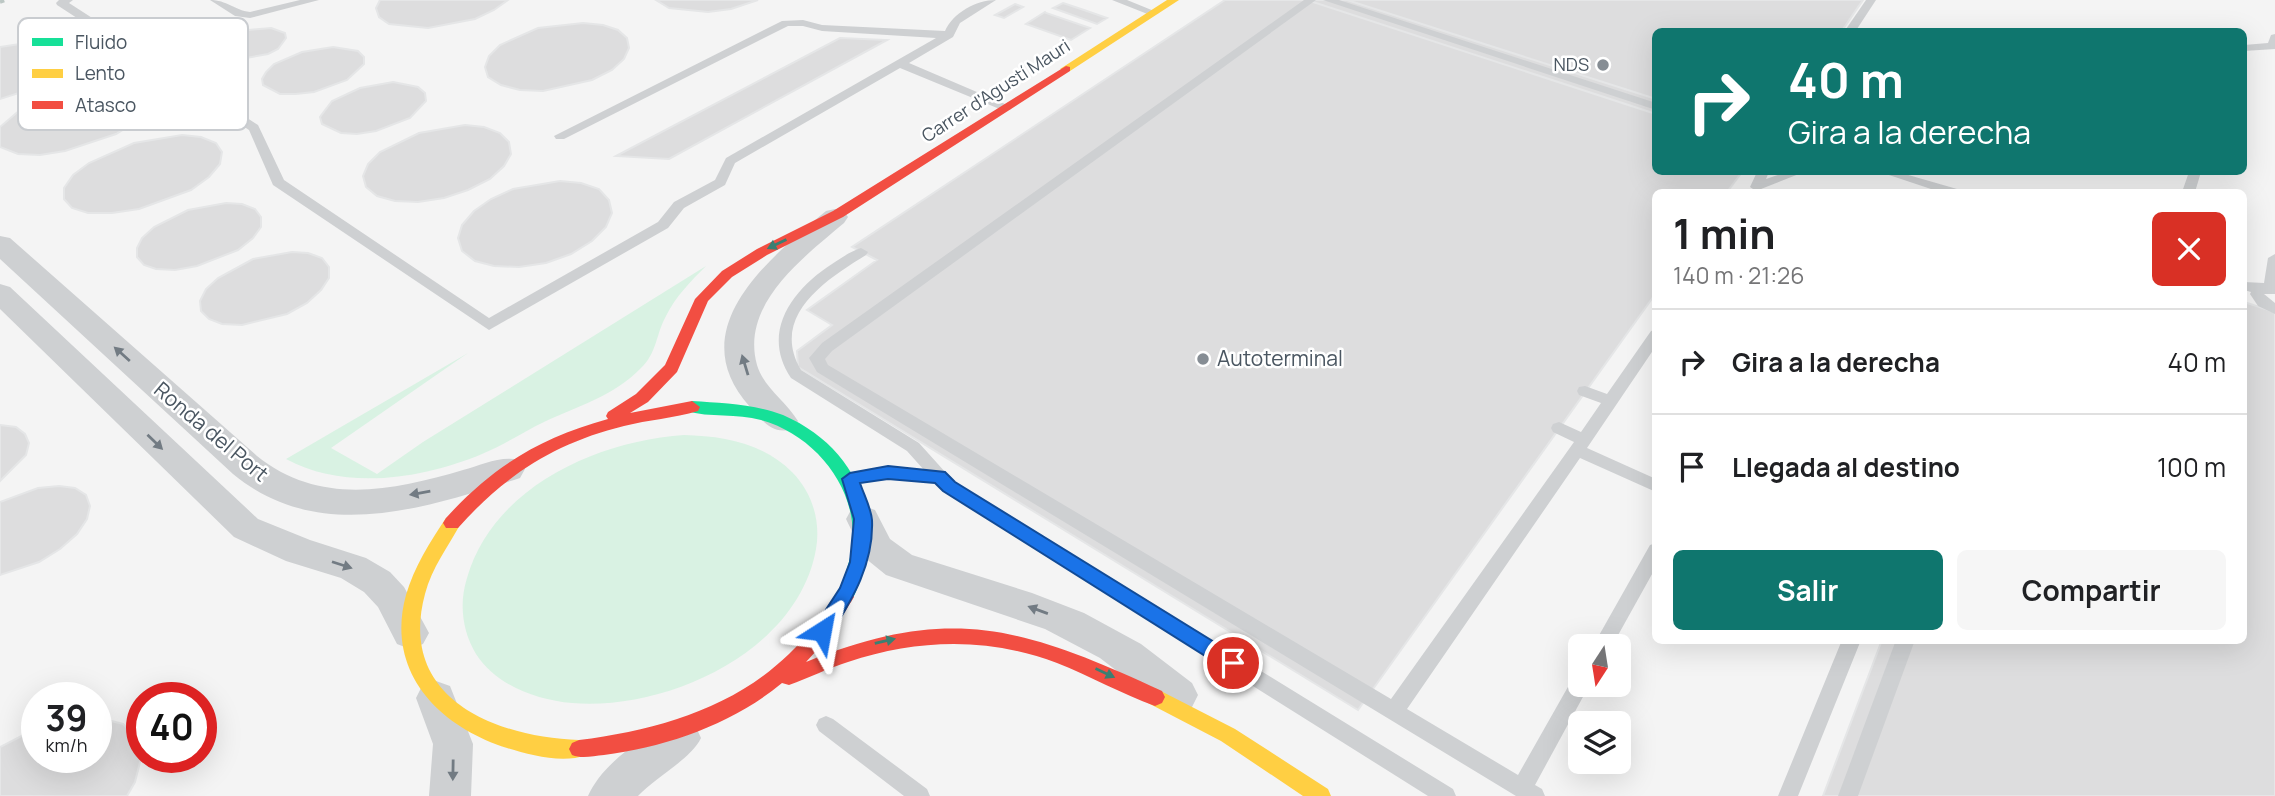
<!DOCTYPE html>
<html lang="es">
<head>
<meta charset="utf-8">
<style>
	:root { --surface:#fff; --page:#f6f6f6; --text:#202124; --muted:#757577; --line:#e0e0e0; --accent:#0f766e }
	body { margin:0; font-family:Manrope,sans-serif; background:var(--page); color:var(--text); height:100vh; display:flex; flex-direction:column; font-size:26px; white-space:nowrap }
	* { box-sizing:border-box; margin:0 }
	p { font-size:23px; color:var(--muted) }
	.icon { flex:none; width:38px; height:38px; fill:none; stroke:currentColor; stroke-width:2; stroke-linecap:round; stroke-linejoin:round }
	.map { position:relative; flex:1; overflow:hidden }
	.panel { position:absolute; left:1652px; top:189px; width:595px; height:455px; display:flex; flex-direction:column; background:var(--surface); border-radius:10px; box-shadow:0 7px 28px #0002 }
	.panel>* { flex:none }
	.banner { position:absolute; left:1652px; top:28px; width:595px; height:147px; border-radius:10px; box-shadow:0 7px 28px #0002; background:#0f766e; color:#fff; overflow:hidden }
	.needle { width:46px; rotate:192deg }
	.tools { position:absolute; left:1568px; top:634px; display:grid; gap:14px }
	.tools a { display:grid; place-items:center; width:63px; height:63px; border-radius:10px; background:var(--surface); box-shadow:0 7px 28px #0002; font-size:35px }
	.speed { position:absolute; left:21px; top:682px; display:flex; gap:14px; font-size:35px; font-weight:700; text-align:center }
	.speed>* { display:grid; place-content:center; width:91px; height:91px; border-radius:50%; background:var(--surface); box-shadow:0 7px 28px #0002; line-height:1 }
	.speed small { font-size:18px; font-weight:400 }
	.speed .limit { border:10px solid #d22; background:#fff; color:#111 }
	.pin { position:absolute; display:grid; place-items:center; width:60px; height:60px; color:#fff; margin:-30px; border:4px solid #fff; border-radius:50%; box-shadow:0 2px 7px #0007 }
	.me { position:absolute; width:77px; margin:-38px; rotate:34deg; stroke-linejoin:round; filter:drop-shadow(0 0 5px #0008) }
	.turn { display:flex; align-items:center; gap:24px; height:147px; padding:0 21px; font-size:32px }
	.turn .icon { width:91px; height:91px; stroke-width:2.5 }
	.turn b { display:block; font-size:49px; line-height:60px }
	.round { display:grid; place-items:center; flex:none; width:74px; height:74px; border-radius:10px; background:var(--page) }
	.overview { display:flex; align-items:center; justify-content:space-between; height:119px; padding:0 21px }
	h1 { font-size:42px; font-weight:700; line-height:52px }
	.cta { display:flex; gap:14px; margin-top:auto; padding:14px 21px }
	.cta a { flex:1; height:80px; border-radius:10px; background:var(--accent); color:#fff; font-size:28px; font-weight:700; line-height:80px; text-align:center }
	.cta a+a { background:var(--page); color:var(--text) }
	ul { padding:0; list-style:none }
	li { display:flex; align-items:center; gap:21px; height:105px; padding:0 21px; border-top:2px solid var(--line) }
	li div { flex:1 }
	li b { display:block; font-size:26px }
	li em { font-style:normal }
	.map>svg:first-child { display:block }
	.green { fill:#d9f2e3 }
	.building { fill:#ddddde; stroke:#e5e6e7; stroke-width:2 }
	.lines { fill:none; stroke-linecap:round; stroke-linejoin:round }
	.path { stroke:#bcc7c4; stroke-width:3.5; stroke-dasharray:4.5 2.5; stroke-linecap:butt }
	.lane { fill:#ced0d2; fill-rule:evenodd }
	.street { fill:#ced0d2; fill-rule:evenodd }
	.fast { fill:#16e098; fill-rule:evenodd }
	.slow { fill:#ffcf43; fill-rule:evenodd }
	.jam { fill:#f24e42; fill-rule:evenodd }
	.oneway { fill:#3a7f72 }
	.oneway2 { fill:#727b83 }
	.route { fill:#1a73e8; stroke:#114b97; stroke-width:2 }
	.poi-dot { fill:#868d94; stroke:#fff; stroke-width:2.5 }
	.labels { text-anchor:middle; stroke-width:5; stroke-linejoin:round; paint-order:stroke }
	.far-poi-label { font-size:18px; fill:#4a5661; stroke:#fff; text-anchor:end }
	.far-street-label { font-size:18px; fill:#4a5661; stroke:#fff }
	.poi-label { font-size:21px; fill:#4a5661; stroke:#fff; text-anchor:start }
	.street-label { font-size:21px; fill:#4a5661; stroke:#fff }
	.key { fill:#fff; stroke:#c9ccd0; stroke-width:2 }
	.key-label { font-size:19px; fill:#4a5661 }
</style>
</head>
<body>
<div class="map">
<svg width="2275" height="796" viewBox="0 0 2275 796">
	<rect width="100%" height="100%" fill="#f4f4f4"/>
	<!-- green -->
	<path class="green" d="M706 266C691 281 676 296 666 316 656 334 657 353 641 368 614 396 578 406 544 422 523 432 504 445 482 454 422 479 345 491 286 459L468 353 331 448 377 474 423 442Z
		M684 435C723 436 763 443 792 472 812 492 821 521 816 549 798 652 666 711 572 703 536 700 496 685 476 654 462 631 459 603 467 578 493 487 597 441 684 435Z"/>
	<!-- building -->
	<path class="building" d="M380 0H508L494 10 475 19 428 28 389 24 379 17 376 8Z
		M656 0H758L731 9 708 12 669 8Z
		M1225 0H1307L1656 114V172H1742L1727 192H1656V293L1358 710 798 367 797 351 832 325 807 310 877 260 852 247Z
		M1307 0H1347L1656 99V114Z
		M1347 0H1863L1841 32H1656V99Z
		M1063 3 1084 10 1107 18 1097 24 1053 8Z
		M1015 4 1023 7 1004 18 995 15Z
		M1045 12 1046 13 1090 28 1071 40 1026 24Z
		M583 23 603 25 618 30 627 38 629 48 624 59 612 70 592 80 543 91 520 90 501 85 488 77 485 67 489 56 500 45 538 28Z
		M271 28 285 33 286 38 278 49 268 54 230 61 220 60 211 53 212 48 225 38 248 30Z
		M840 38 887 40 669 159 616 156Z
		M46 40 76 46 80 54 77 63 47 84 0 99V47Z
		M333 47 358 51 364 57V64L347 80 314 92 296 94H280L263 85 262 79 266 72 274 64 302 52Z
		M393 82 418 87 425 93 426 101 410 118 376 131 357 134 341 133 322 124 320 117 332 101 360 88Z
		M112 85 130 87 143 92 148 100 146 111 134 123 116 134 65 151 40 155 18 154 0 147V127L21 109 66 92Z
		M465 125 484 127 500 133 509 142 511 154 504 166 490 179 468 190 444 198 418 202 395 201 377 196 366 187 363 176 368 164 380 152 419 133Z
		M182 135 201 137 216 143 222 152 220 164 209 177 191 190 139 209 112 213H88L72 208 64 199V188L73 175 89 163 134 143Z
		M560 181 581 183 599 189 609 200 612 213 606 227 592 241 571 254 546 263 519 267 494 266 475 261 462 251 458 238 462 225 474 211 491 199 513 189Z
		M226 203 242 204 255 209 261 217V227L253 238 238 250 197 266 175 270 156 269 144 265 137 257V248L142 238 154 227 188 210Z
		M292 252 308 253 322 258 329 267V278L321 290 307 303 287 314 242 325 222 324 209 319 201 311 200 301 206 289 218 278 253 259Z
		M2244 302 2275 312V796H1823L1882 640H2244Z
		M0 425 16 427 25 434 29 443 26 455 0 481Z
		M59 486 75 488 86 495 90 506 87 519 77 534 60 549 39 562 0 575V502L38 488Z
		M96 717 123 724 137 738 141 758 135 782 127 796H0V747L37 728V758H96Z"/>
	<g class="lines">
		<!-- path -->
		<path class="path" d="M0 2 6 0"/>
		<!-- lane -->
		<path class="lane" d="M59 0H73L69 3 258 125 284 180 489 318 658 222 674 202 715 180 726 158 936 38 822 31 803 26H788L564 139H556L554 136 782 21 803 20 822 25 945 31C953 13 976 0 996 0L960 23 953 37 909 63 1012 107 1010 110H1002L900 68 735 163 725 185 684 208 668 228 489 330 273 185 249 130 57 5 56 3Z
			M210 0C227 0 234 10 250 12L300 0H319L250 18 235 16Z
			M1112 0H1127L1159 13 1150 15Z
			M1304 0H1316L832 351 825 359 828 365 1391 699 1574 442 1553 432 1551 428 1553 424 1559 422 1581 432 1601 403 1579 395 1577 391 1579 387 1585 386 1607 394 1651 331 1656 329V346L1587 448 1656 479V492L1580 458 1407 709 1518 775 1573 678 1580 676V684H1590L1535 785 1542 789 1545 796H1516L817 372 809 358 822 343Z
			M1323 0H1339L1656 103V110Z
			M1866 0H1876L1855 32H1844Z
			M2275 34V49L2244 51V45L2268 43 2271 35Z
			M1757 172H1769L1766 179 1787 172H1804L1756 191 1750 187Z
			M1880 172H1898L1957 189 1959 192H1940Z
			M2189 172H2201L2195 192H2182Z
			M861 248 868 252 866 255C827 279 769 316 801 370L919 443 955 483 1453 789 1456 796H1428L943 491 935 483 888 479 850 485 844 483 842 479 844 475 850 473 888 467 924 470 907 451 791 378C760 332 793 289 832 264 841 258 851 251 861 248Z
			M2275 254V294H2264L2275 303V314L2258 306 2250 294 2251 292 2244 290V282L2264 283 2268 258Z
			M1656 543V567L1612 646H1593L1650 545Z
			M1842 640H1861L1798 796H1778Z
			M1896 640H1915L1858 796H1838Z
			M826 716 833 719 927 789 930 796H904L819 731 816 725 819 719Z"/>
		<!-- street -->
		<path class="street" d="M835 209 844 211 848 217 844 223C804 257 740 304 757 365 764 388 786 401 798 421L793 429C772 435 764 422 750 407 680 329 769 259 826 211Z
			M0 236 10 238 257 456C319 506 392 491 463 470 481 465 501 455 520 460L525 469 520 478C425 508 319 545 233 474L0 259Z
			M0 284 10 287 258 519 310 540 366 558 390 572 404 587 429 633 423 644 410 649 397 644 378 607 364 592 341 578 286 561 234 537 0 309Z
			M863 506 875 510 890 539 912 555 1032 593 1084 613 1141 644 1192 683 1198 695 1192 707 1178 712 1164 707 1100 658 1045 629 886 575 865 558 846 519 851 510Z
			M436 681 450 686 473 744 471 796H429L433 744 416 698 422 686Z
			M681 720 695 725 701 738C691 759 656 777 638 796H588C603 762 647 733 681 720Z"/>
		<!-- fast -->
		<path class="fast" d="M692 401C722 403 754 404 783 415 861 449 890 527 851 602L845 604 839 602 836 597C843 580 850 564 852 546 859 489 815 435 761 420 737 413 710 418 686 411L684 407Z"/>
		<!-- slow -->
		<path class="slow" d="M1167 0H1179L1070 71 1060 69Z
			M452 516 458 518 461 523C448 547 432 567 425 594 397 698 495 737 579 740L586 743 589 749 586 755C563 764 530 755 507 748 438 726 385 671 406 595 414 567 430 542 446 518Z
			M1155 688 1235 729 1328 789 1331 796H1303L1221 741 1148 703 1145 697 1148 691Z"/>
		<!-- jam -->
		<path class="jam" d="M1066 66 1070 67V71L843 217 767 255 732 277 708 301 677 372 648 402 630 413 692 401 700 407 698 411C674 418 648 420 624 426 555 443 505 475 458 528H446L443 523 446 518C493 466 540 438 608 419L606 416 608 412 636 394 665 365 695 299 722 271 757 249 833 211Z
			M845 590 851 592 854 597 851 602 829 637 806 662C952 603 1025 628 1162 691L1165 697 1162 703 1155 706C1122 694 1090 676 1057 663 988 637 918 639 848 662 828 668 809 678 789 685L782 683C733 724 666 747 604 755 593 756 582 759 572 755L569 749 572 743 579 740C656 730 732 709 789 654 798 645 807 636 815 626 824 615 831 594 845 590Z"/>
	</g>
	<!-- one-way arrows -->
	<defs><path id="oneway-solid" d="M-6-.8H1V-3.2L6.5 0L1 3.2V.8H-6Z" transform="scale(1.75)"/></defs>
	<g class="oneway">
		<use href="#oneway-solid" transform="translate(777 244) rotate(154)"/>
		<use href="#oneway-solid" transform="translate(885 641) rotate(-13)"/>
		<use href="#oneway-solid" transform="translate(1105 673) rotate(25)"/>
	</g>
	<g class="oneway2">
		<use href="#oneway-solid" transform="translate(122 354) rotate(-138)"/>
		<use href="#oneway-solid" transform="translate(745 365) rotate(-107)"/>
		<use href="#oneway-solid" transform="translate(155 442) rotate(44)"/>
		<use href="#oneway-solid" transform="translate(420 493) rotate(170)"/>
		<use href="#oneway-solid" transform="translate(342 565) rotate(18)"/>
		<use href="#oneway-solid" transform="translate(1038 610) rotate(-160)"/>
		<use href="#oneway-solid" transform="translate(453 770) rotate(91)"/>
	</g>
	<!-- route -->
	<path class="route" d="M888 466 945 472 955 482 1240 658 1243 663 1240 669 1233 672 1226 669 943 491 935 483 888 479 860 483C864 495 871 508 872 520 874 565 851 601 829 637L822 639 815 637 812 631 840 588 850 562 854 519 842 479 850 473Z"/>
	<!-- markers -->
	<g class="poi-dot">
		<circle cx="1603" cy="65" r="7"/>
		<circle cx="1203" cy="359" r="7"/>
	</g>
	<g class="labels">
		<!-- far-poi labels -->
		<g class="far-poi-label">
			<text x="1589" y="71">NDS</text>
		</g>
		<!-- far-street labels -->
		<g class="far-street-label">
			<text transform="translate(996 91) rotate(-33)" y="6">Carrer d'Agustí Mauri</text>
		</g>
		<!-- poi labels -->
		<g class="poi-label">
			<text x="1217" y="366">Autoterminal</text>
		</g>
		<!-- street labels -->
		<g class="street-label">
			<text transform="translate(211 432) rotate(40)" y="7">Ronda del Port</text>
		</g>
	</g>
	<!-- legend -->
	<rect x="18" y="18" width="230" height="112" rx="10" class="key"/>
	<rect x="32" y="38" width="31" height="8" fill="#16e098"/>
	<rect x="32" y="69" width="31" height="9" fill="#ffcf43"/>
	<rect x="32" y="101" width="31" height="8" fill="#f24e42"/>
	<g class="key-label">
		<text x="75" y="49">Fluido</text>
		<text x="75" y="80">Lento</text>
		<text x="75" y="112">Atasco</text>
	</g>
</svg>
<div class="tools">
<a><svg class="needle" viewBox="-14 -14 28 28"><path d="M0-13l5 13h-10z" fill="#e53935"/><path d="M0 13l5-13h-10z" fill="#757577"/></svg></a>
<a><svg class="icon" aria-label="layers" viewBox="0 0 24 24"><path d="M12 4l9 5-9 5-9-5zM3 14l9 5 9-5"/></svg></a>
</div>
<div class="speed"><div>39<small>km/h</small></div><div class="limit">40</div></div>
<div class="pin" style="left:1233px;top:663px;background:#d93025"><svg class="icon" aria-label="arrive" viewBox="0 0 24 24"><path d="M6 21V4h12l-3 4 3 4H6"/></svg></div>
<svg class="me" style="left:822px;top:631px" viewBox="-20 -20 40 40"><path d="M0-17L14 15 0 8-14 15z" fill="#1a73e8" stroke="#fff" stroke-width="4"/></svg>
<div class="banner">
<div class="turn"><svg class="icon" aria-label="right" viewBox="0 0 24 24"><path d="M7 20v-9h11M14 6l5 5-5 5"/></svg><div><b>40 m</b>Gira a la derecha</div></div>
</div>
<section class="panel">
<div class="overview"><div><h1>1 min</h1><p>140 m · 21:26</p></div><a class="round" style="background:#d93025;color:#fff"><svg class="icon" aria-label="close" viewBox="0 0 24 24"><path d="M6 6l12 12M18 6L6 18"/></svg></a></div>
<ul>
<li><svg class="icon" aria-label="right" viewBox="0 0 24 24"><path d="M7 20v-9h11M14 6l5 5-5 5"/></svg><div><b>Gira a la derecha</b></div><em>40 m</em></li>
<li><svg class="icon" aria-label="arrive" viewBox="0 0 24 24"><path d="M6 21V4h12l-3 4 3 4H6"/></svg><div><b>Llegada al destino</b></div><em>100 m</em></li>
</ul>
<div class="cta"><a>Salir</a><a>Compartir</a></div>
</section>
</div>
</body>
</html>
